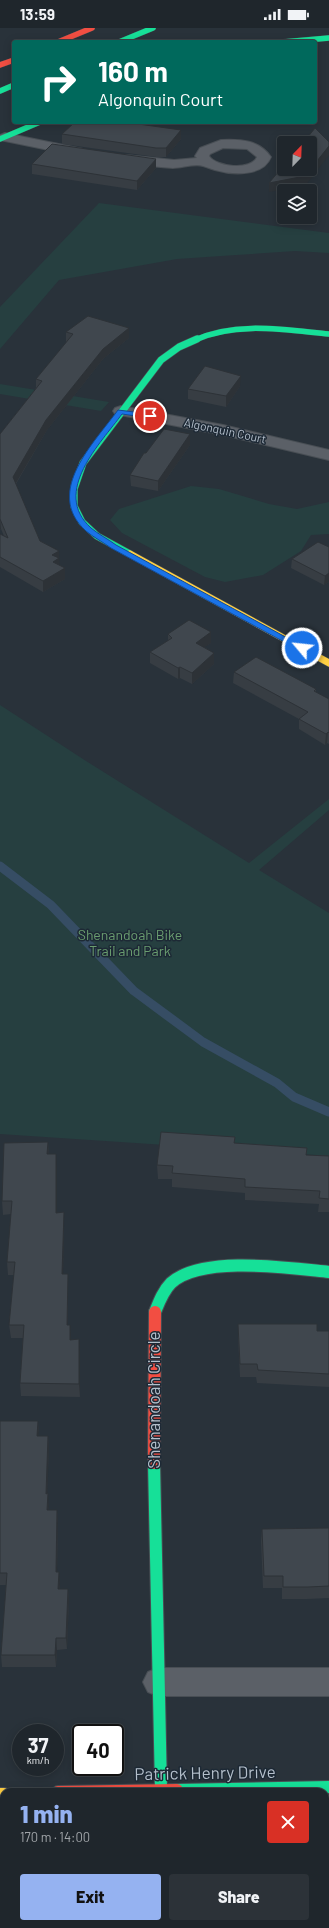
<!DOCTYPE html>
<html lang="en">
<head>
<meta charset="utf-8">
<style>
	:root { --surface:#1f262c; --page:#2c3238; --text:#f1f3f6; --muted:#a1a5a9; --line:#3c4348; --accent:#95b2f1 }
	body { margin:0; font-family:Barlow,sans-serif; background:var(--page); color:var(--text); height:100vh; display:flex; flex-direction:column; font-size:15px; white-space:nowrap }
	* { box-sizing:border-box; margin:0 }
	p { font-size:13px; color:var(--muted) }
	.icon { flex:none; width:22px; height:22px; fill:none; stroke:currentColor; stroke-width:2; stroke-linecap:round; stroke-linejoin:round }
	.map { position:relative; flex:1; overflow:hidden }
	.side { position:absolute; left:0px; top:1760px; width:329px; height:140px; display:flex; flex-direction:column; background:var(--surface); border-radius:12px 12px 0 0; box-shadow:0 2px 10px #0003,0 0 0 1px var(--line) }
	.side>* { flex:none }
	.guide { position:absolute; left:12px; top:12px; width:305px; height:84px; border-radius:4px; box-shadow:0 2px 10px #0003,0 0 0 1px var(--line); background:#00695c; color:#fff; overflow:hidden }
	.needle { width:26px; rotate:23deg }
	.tools { position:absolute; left:277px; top:108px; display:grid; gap:8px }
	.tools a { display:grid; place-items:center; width:40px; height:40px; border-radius:4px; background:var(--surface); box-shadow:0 2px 10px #0003,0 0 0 1px var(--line); font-size:20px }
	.speed { position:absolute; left:12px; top:1696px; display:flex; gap:8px; font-size:20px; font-weight:700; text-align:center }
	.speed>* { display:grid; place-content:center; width:52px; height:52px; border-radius:50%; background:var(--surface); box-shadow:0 2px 10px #0003,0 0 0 1px var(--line); line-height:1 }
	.speed small { font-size:10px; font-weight:400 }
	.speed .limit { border:2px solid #111; border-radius:6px; background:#fff; color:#111 }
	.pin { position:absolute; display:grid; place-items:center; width:34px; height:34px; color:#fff; margin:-17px; border:2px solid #fff; border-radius:50%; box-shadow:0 1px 4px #0007 }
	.me { position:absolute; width:44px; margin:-22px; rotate:298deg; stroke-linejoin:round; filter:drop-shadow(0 0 3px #0008) }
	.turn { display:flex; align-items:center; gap:14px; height:84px; padding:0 20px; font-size:18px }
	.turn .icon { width:52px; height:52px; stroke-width:2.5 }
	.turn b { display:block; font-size:28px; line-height:34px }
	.round { display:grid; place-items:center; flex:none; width:42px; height:42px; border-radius:4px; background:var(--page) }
	.summary { display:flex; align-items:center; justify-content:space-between; height:68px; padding:0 20px }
	h1 { font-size:24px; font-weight:800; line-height:30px; color:var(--accent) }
	.action { display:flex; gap:8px; margin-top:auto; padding:8px 20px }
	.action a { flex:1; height:46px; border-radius:4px; background:var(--accent); color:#111; font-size:16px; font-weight:800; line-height:46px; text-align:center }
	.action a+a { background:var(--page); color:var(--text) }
	.status { display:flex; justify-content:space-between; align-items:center; height:28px; padding:0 20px; background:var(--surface); direction:ltr }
	.status svg { height:11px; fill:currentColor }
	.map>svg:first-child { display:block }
	.green { fill:#263f40 }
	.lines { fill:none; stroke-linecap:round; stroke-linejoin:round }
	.stream { stroke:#364d64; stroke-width:9 }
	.street-casing { stroke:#484e54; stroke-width:2 }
	.fast-far2-casing { stroke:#484e54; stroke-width:6 }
	.fast-far1-casing { stroke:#484e54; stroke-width:8 }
	.fast-casing { stroke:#484e54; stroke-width:14 }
	.slow-far1-casing { stroke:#484e54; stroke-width:8 }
	.slow-casing { stroke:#484e54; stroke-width:14 }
	.jam-far1-casing { stroke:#484e54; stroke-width:6 }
	.jam-casing { stroke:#484e54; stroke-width:14 }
	.street { fill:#5b6067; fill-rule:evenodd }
	.fast-far2 { stroke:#16e098; stroke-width:5.5 }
	.fast-far1 { stroke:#16e098; stroke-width:7 }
	.fast { stroke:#16e098; stroke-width:12 }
	.slow-far1 { stroke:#ffcf43; stroke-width:7 }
	.slow { stroke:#ffcf43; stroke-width:12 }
	.jam-far1 { stroke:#f24e42; stroke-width:5.5 }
	.jam { stroke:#f24e42; stroke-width:12 }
	.wall { fill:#373d43 }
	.shaded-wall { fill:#2d3237 }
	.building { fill:#40474e; stroke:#2d3237 }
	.route { fill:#1a73e8; stroke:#114b97 }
	.labels { text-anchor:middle; stroke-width:3; stroke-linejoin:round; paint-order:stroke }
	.far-street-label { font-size:12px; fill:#b4bfcb; stroke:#1d2935 }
	.park-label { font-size:14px; fill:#6a9d70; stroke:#1d2935 }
	.near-street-label { font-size:17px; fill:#b4bfcb; stroke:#1d2935 }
</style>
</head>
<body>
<div class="status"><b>13:59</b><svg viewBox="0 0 49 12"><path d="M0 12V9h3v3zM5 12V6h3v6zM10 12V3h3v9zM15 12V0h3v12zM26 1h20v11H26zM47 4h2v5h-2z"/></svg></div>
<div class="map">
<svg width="329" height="1900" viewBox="0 0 329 1900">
	<rect width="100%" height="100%" fill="#29323a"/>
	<!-- green -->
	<path class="green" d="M99 175 329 205V225L295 223 177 231 59 252 0 321V279Z
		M0 356 109 374 101 383 0 366Z
		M191 458 219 461 269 476 297 481 329 474V506L311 507 301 523 263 547 225 554 205 549 122 505 110 492 119 481Z
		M0 677 86 733 249 835 329 771V782L259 842 329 885V1128L0 1106Z"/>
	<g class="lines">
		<!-- stream -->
		<path class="stream" d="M0 838 51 877 134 963 203 1014 277 1055 294 1069 329 1084"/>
		<!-- street casing -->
		<g class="street-casing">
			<path id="street" d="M5 105 78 120 83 121 85 124 83 127 78 128 0 112V107Z
				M221 112C241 111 259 112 271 129 263 149 232 147 215 142 211 141 207 139 203 138 195 135 182 140 173 140 157 139 141 137 126 135L121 134 119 131 121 128 126 127 174 132 197 130 195 128 200 120ZM223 120 247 121 257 129C251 143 216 139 209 128L210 126Z
				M121 378 223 397 329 422V432L223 407 115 386 113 383 115 380Z
				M158 1640H329V1668H158L148 1664 143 1654 148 1644Z"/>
		</g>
		<!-- fast-far2 casing -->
		<g class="fast-far2-casing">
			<path id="fast-far2" d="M119 14 153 0
				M283 14 329 10
				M0 63 14 57
				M0 111 40 94
				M195 312C236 293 286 302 329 306"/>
		</g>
		<!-- fast-far1 casing -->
		<g class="fast-far1-casing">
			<path id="fast-far1" d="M130 526 97 508 82 494 74 478V461L83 435 161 332 179 319 197 311"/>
		</g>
		<!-- fast casing -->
		<g class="fast-casing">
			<path id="fast" d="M155 1284C159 1274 163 1263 171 1255 202 1227 289 1240 329 1244
				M154 1435 161 1761
				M177 1762 329 1759"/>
		</g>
		<!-- slow-far1 casing -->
		<g class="slow-far1-casing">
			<path id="slow-far1" d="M130 526 329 635"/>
		</g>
		<!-- slow casing -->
		<g class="slow-casing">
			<path id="slow" d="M0 1766H4"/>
		</g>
		<!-- jam-far1 casing -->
		<g class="jam-far1-casing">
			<path id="jam-far1" d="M58 14 92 0
				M0 37 14 32"/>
		</g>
		<!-- jam casing -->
		<g class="jam-casing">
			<path id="jam" d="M154 1435 155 1284
				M58 1764 177 1762"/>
		</g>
		<!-- street -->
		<use href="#street" class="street"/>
		<!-- fast-far2 -->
		<use href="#fast-far2" class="fast-far2"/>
		<!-- fast-far1 -->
		<use href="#fast-far1" class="fast-far1"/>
		<!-- fast -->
		<use href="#fast" class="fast"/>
		<!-- slow-far1 -->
		<use href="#slow-far1" class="slow-far1"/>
		<!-- slow -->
		<use href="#slow" class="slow"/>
		<!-- jam-far1 -->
		<use href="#jam-far1" class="jam-far1"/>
		<!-- jam -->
		<use href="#jam" class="jam"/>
	</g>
	<!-- wall -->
	<path class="wall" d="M62 106 181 111 166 129H156L62 116Z
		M32 136 156 140 137 162 32 146Z
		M129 300V310L103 331 47 402 16 456 40 513 59 523V538L65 551 43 564 0 539V506L4 508 1 501 0 502V406L36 360V351L67 314H66V304Z
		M240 358 226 379 188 371V361Z
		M190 417 158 463 131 458 130 447 146 425Z
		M329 519V554L324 557 291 540 292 531Z
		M168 606 211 615 204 619 214 625V636L192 656 180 650 178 651 150 635V624L168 613Z
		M234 644 316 661V664L329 671V716L327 715 325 717 299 701V691L233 655Z
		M48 1114 49 1126 57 1140V1185L64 1198 63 1246H68V1297L71 1312 80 1324V1369L21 1368 20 1355 23 1310H11L9 1297 14 1247H8L7 1234 11 1186 3 1187 2 1173Z
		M235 1115 306 1127 329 1128V1184H318L319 1176 245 1172V1165L172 1159V1151H158L157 1137Z
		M238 1296 317 1303H329V1359L257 1355 256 1349H240L238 1309Z
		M0 1393H38L39 1408H48L49 1421 47 1465 49 1482H57L58 1495 57 1544 60 1556V1561H68L69 1573 67 1621 57 1622 56 1639H2L1 1627 6 1557H0Z
		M329 1500V1570L307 1571H282V1560H263L261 1513 262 1501Z"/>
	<!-- shaded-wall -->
	<path class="shaded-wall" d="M181 102V111L166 129V120Z
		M329 118V127L305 158 269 164V155Z
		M156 131V140L137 162V153Z
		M129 300V310L103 331 47 402 13 460V449L46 392 103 321Z
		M241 348 240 358 226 379V368Z
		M190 406V417L158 463V453Z
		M0 491 1 501 0 502Z
		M59 523 60 541 54 545 52 527Z
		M65 540V551L43 564V553Z
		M329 545V554L324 557 325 548Z
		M211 604V615L195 625 196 615Z
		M214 625V636L192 656V645Z
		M180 639V650L178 651V640Z
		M328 704 327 715 325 717 326 706Z
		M48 1114 49 1128 47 1126Z
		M56 1126 57 1140V1198L56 1185Z
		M64 1184V1198L63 1259 62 1246Z
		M68 1246V1310L67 1297Z
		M70 1297 71 1310 70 1325Z
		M79 1311 80 1324V1369L79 1356Z
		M38 1393 39 1406 38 1421 37 1408Z
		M48 1408 49 1421 47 1478 46 1466Z
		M48 1465 49 1478 48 1495 47 1482Z
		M57 1482 58 1495 57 1556 56 1544Z
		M59 1544 60 1556 59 1573 58 1561Z
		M68 1561 69 1573 67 1621 66 1610Z
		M56 1610 57 1622 56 1639 55 1627Z"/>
	<!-- building -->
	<path class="building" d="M75 94H124L181 102 166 120H156L62 106Z
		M315 100 329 114V118L305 148 269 155 284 137V141H310V115H303Z
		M52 116 156 131 137 153 32 136Z
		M88 288 129 300 103 321 46 392 13 449 40 513 59 523 52 527 59 530 53 534 65 540 43 553 0 529V506L8 510 0 491V406L42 353 36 351 73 306 66 304Z
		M205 338 241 348 226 368 188 361Z
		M164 401 190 406 158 453 130 447 144 425H146Z
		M318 514 329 519V545L325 548 292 531Z
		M189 592 211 604 196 615 214 625 192 645 180 639 178 640 150 624 172 610 168 606Z
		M256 629 316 661 314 663 329 671V705L328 704 326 706 299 691 308 684 234 644Z
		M161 1104 235 1109 234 1115 307 1120 306 1127 329 1128V1171L319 1170 320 1163 245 1159V1151L172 1145 173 1138 157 1137Z
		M48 1114 47 1126H56V1185L64 1184 62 1246H68L67 1297H70V1312L79 1311V1356L20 1355 24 1297H9L15 1234H7L12 1173H2L4 1115Z
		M238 1296H317V1303H329V1346L258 1342 257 1336H240Z
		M0 1393H38L37 1408H48L46 1466 48 1465 47 1482H57L56 1544H59L58 1561H68L66 1610H56L55 1627H1L7 1545H0Z
		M329 1500V1558L308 1559H283V1548H264L262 1501Z
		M2 1880H4V1896H69V1900H0V1882H2Z"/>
	<!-- route -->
	<path class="route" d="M118 382 150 386 153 388 150 390 122 386C101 415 51 464 91 500 98 506 108 511 116 517L304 619V622H299L111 520C103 514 93 509 86 503 43 464 95 414 118 382Z"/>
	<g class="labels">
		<!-- far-street labels -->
		<g class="far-street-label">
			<text transform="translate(225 403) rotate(12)" y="4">Algonquin Court</text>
		</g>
		<!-- park labels -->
		<g class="park-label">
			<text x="130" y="912">Shenandoah Bike<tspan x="130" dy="16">Trail and Park</tspan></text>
		</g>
		<!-- near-street labels -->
		<g class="near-street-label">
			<text transform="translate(154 1372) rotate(-90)" y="6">Shenandoah Circle</text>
			<text transform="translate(205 1745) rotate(-1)" y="6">Patrick Henry Drive</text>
		</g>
	</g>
</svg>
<div class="tools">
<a><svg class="needle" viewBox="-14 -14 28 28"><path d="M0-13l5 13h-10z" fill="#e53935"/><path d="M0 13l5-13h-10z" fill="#a1a5a9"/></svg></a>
<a><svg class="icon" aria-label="layers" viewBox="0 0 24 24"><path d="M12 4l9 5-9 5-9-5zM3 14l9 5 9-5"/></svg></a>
</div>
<div class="speed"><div>37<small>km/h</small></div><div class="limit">40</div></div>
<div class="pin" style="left:150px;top:388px;background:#d93025"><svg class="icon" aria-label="arrive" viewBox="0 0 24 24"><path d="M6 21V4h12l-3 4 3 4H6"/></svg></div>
<svg class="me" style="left:302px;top:620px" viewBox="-20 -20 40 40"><circle r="17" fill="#1a73e8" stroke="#fff" stroke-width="3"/><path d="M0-11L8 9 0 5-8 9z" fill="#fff"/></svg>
<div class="guide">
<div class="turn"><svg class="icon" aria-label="right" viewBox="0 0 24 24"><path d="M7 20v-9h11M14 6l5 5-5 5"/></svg><div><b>160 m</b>Algonquin Court</div></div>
</div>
<section class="side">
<div class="summary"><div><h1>1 min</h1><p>170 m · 14:00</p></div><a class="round" style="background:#d93025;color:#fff"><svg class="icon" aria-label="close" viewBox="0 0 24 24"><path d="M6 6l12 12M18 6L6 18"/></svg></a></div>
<div class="action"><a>Exit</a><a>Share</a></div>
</section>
</div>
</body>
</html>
